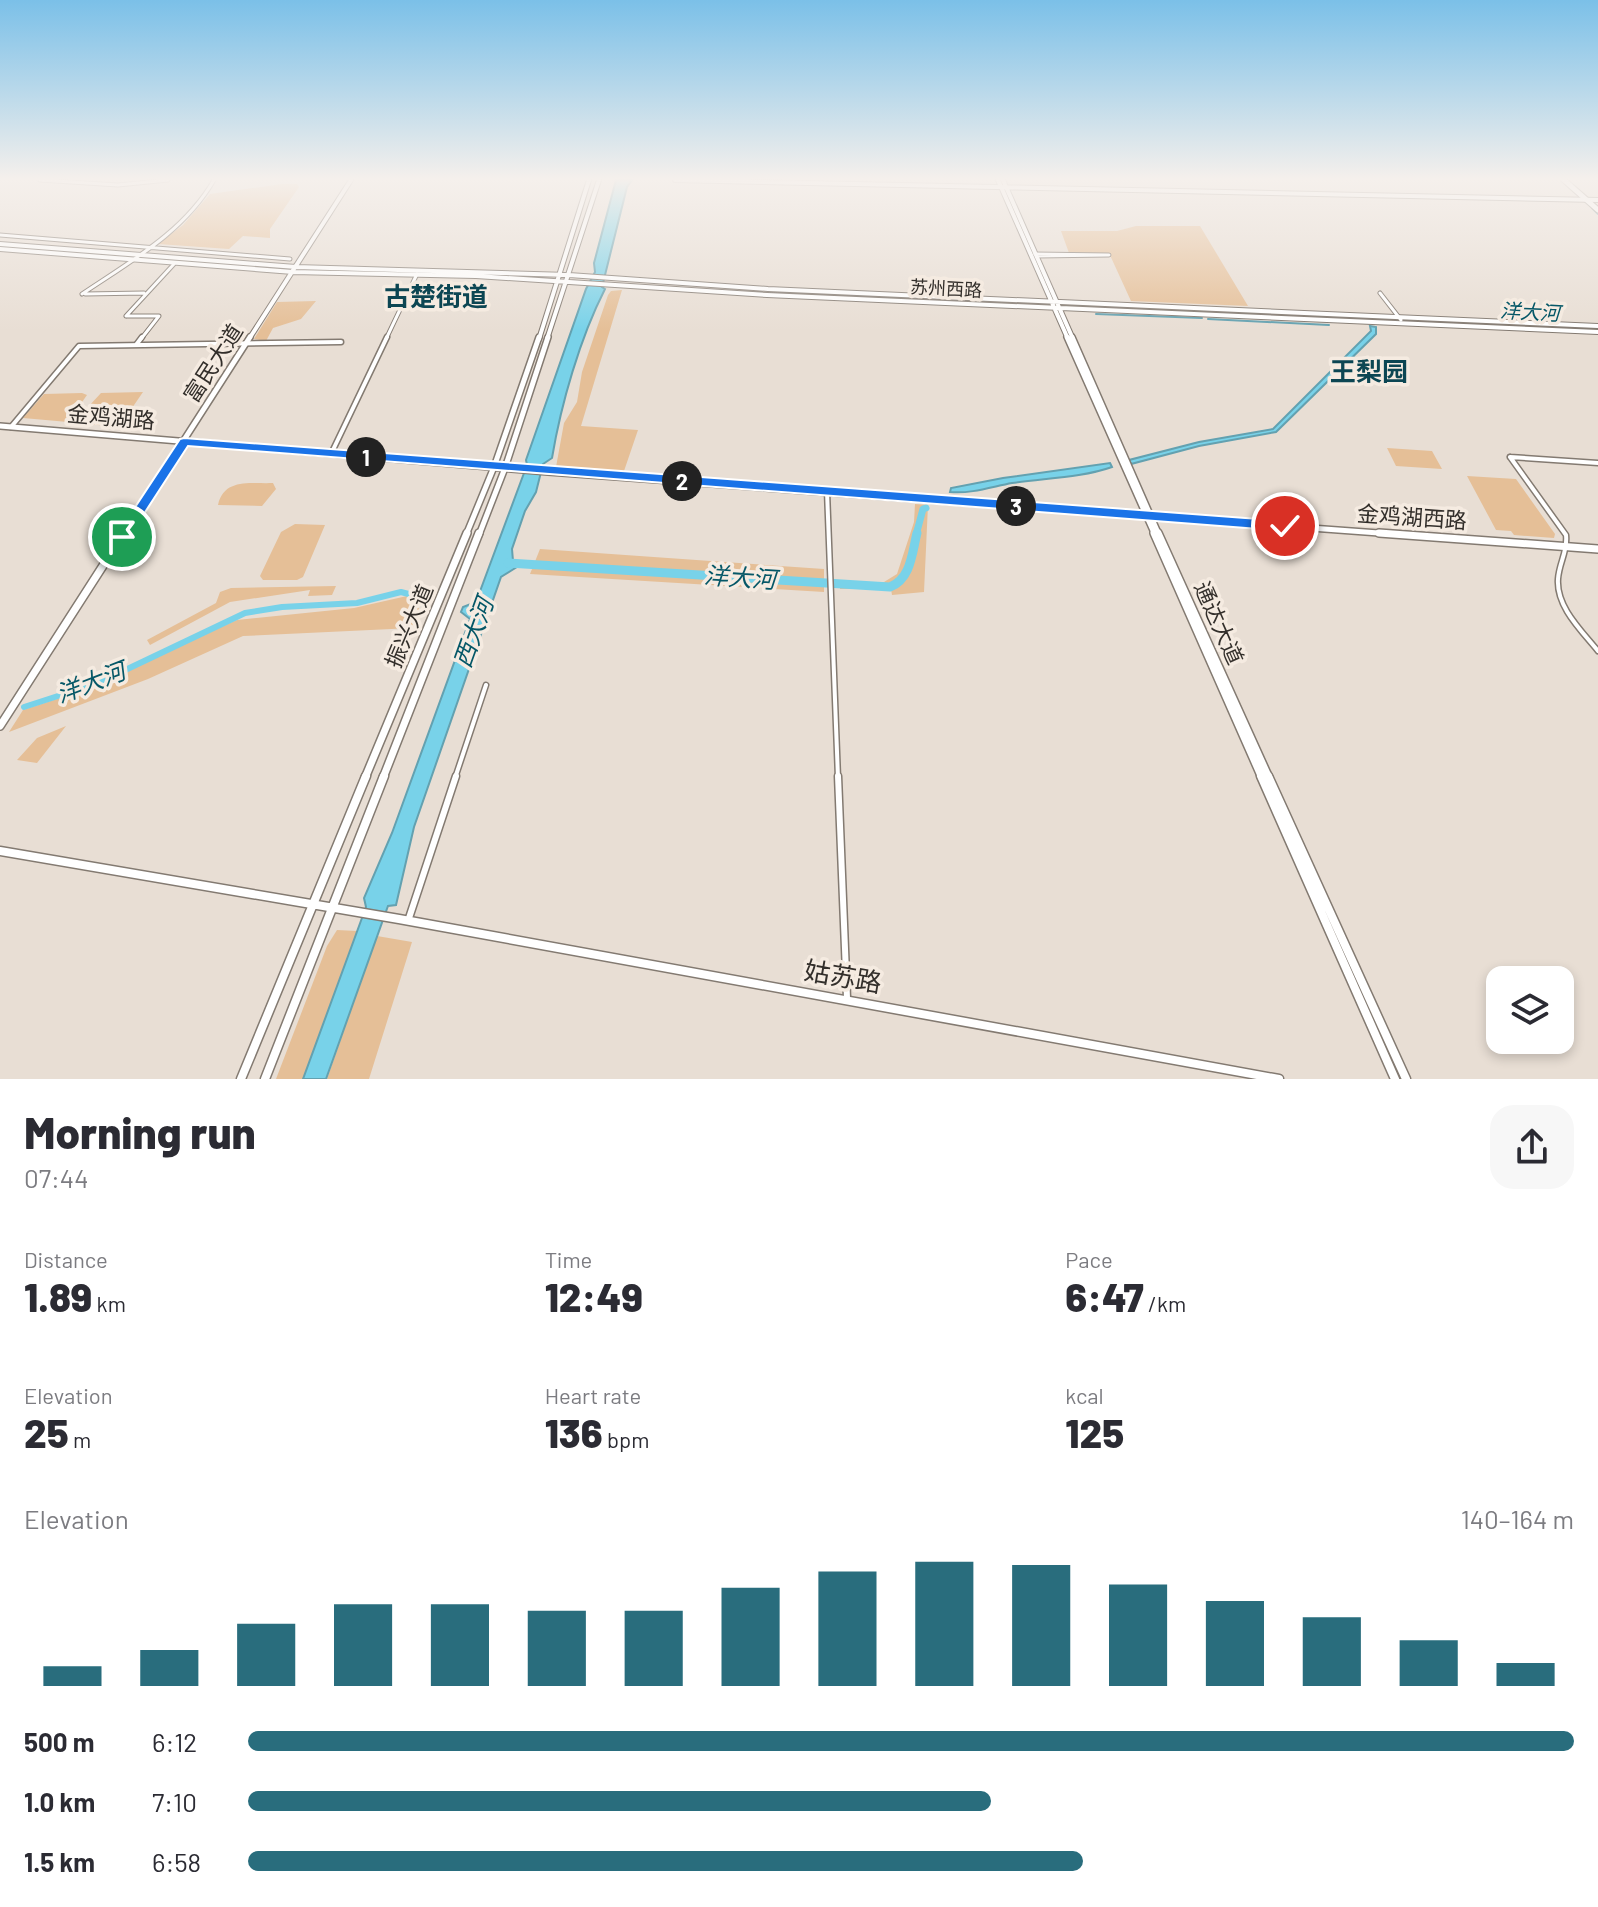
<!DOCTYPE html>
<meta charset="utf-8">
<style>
body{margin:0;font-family:Barlow,"Noto Sans SC",sans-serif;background:#f7f7f7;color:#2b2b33;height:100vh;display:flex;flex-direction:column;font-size:30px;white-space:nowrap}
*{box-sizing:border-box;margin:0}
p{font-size:26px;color:#7c7c81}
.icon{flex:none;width:44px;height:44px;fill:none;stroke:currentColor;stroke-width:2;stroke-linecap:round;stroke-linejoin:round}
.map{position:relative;height:1079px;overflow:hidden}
.sheet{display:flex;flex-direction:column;background:#fff;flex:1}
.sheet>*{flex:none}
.controls{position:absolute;left:1486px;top:966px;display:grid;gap:16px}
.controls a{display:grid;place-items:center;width:88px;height:88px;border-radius:16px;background:#fff;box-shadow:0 4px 12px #0003;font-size:40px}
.pin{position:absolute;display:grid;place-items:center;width:68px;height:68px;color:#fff;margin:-34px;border:4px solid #fff;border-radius:50%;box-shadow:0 2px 8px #0007}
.km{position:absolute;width:40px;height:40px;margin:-20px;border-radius:50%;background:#222;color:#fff;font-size:22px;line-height:40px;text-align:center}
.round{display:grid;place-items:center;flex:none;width:84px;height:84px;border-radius:24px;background:#f7f7f7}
.head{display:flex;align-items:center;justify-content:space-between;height:136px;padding:0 24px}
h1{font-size:44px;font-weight:800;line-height:60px}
.figures{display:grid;grid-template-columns:repeat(3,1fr);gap:12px;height:136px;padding:8px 24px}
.figures div{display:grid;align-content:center}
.figures b{font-size:40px;font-weight:800}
.figures small{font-size:22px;font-weight:400}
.figures p{font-size:22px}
.chart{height:224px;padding:16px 24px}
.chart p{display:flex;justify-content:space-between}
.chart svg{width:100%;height:144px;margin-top:8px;stroke:#296d7d;stroke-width:6}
ul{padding:0 24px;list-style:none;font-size:26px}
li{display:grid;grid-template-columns:128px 96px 1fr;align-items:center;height:60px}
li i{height:20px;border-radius:10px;background:#296d7d}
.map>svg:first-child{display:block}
.green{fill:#e5bf97}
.water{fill:#78d2e9;stroke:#63a1b0;stroke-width:2}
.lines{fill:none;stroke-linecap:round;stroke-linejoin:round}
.stream{stroke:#63a1b0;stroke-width:2}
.canal{stroke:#78d2e9;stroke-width:6}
.river-far1{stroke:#78d2e9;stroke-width:7}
.river{stroke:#78d2e9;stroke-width:9}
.street-far2-casing{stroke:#837a71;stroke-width:5}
.street-far1-casing{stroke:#837a71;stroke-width:7}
.street-casing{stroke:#837a71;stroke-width:9}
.secondary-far3-casing{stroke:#837a71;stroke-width:6}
.secondary-far2-casing{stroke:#837a71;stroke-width:8}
.secondary-far1-casing{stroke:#837a71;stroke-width:10}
.secondary-casing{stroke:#837a71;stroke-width:11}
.primary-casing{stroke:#837a71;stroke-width:7}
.street-far2{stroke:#fff;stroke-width:3}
.street-far1{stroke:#fff;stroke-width:4}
.street{stroke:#fff;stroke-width:6}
.secondary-far3{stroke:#fff;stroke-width:4}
.secondary-far2{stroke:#fff;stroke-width:5}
.secondary-far1{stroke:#fff;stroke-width:7}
.secondary{stroke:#fff;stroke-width:8}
.primary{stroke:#fff;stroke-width:5}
.route{fill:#1a73e8;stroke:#fff;stroke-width:2}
.labels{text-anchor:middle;stroke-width:7;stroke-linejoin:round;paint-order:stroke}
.far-street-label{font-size:18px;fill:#332f2b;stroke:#f5ebe1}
.far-water-label{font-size:20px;font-style:italic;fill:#055767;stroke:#f5ebe1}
.street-label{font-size:22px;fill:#332f2b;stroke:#f5ebe1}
.water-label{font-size:24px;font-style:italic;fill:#055767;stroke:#f5ebe1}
.far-district-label{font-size:26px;font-weight:bold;fill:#0c4653;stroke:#f5ebe1}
.quarter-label{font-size:26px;font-weight:bold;fill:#0c4653;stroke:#f5ebe1}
.near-street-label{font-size:26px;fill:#332f2b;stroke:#f5ebe1}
</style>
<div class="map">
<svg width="1598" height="1079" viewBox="0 0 1598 1079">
<rect width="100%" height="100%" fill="#e8ded4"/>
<!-- green -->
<path class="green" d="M282,184h15l2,3 -29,42v9l-27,-2 -14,13 -71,-5 25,-19 27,-31z
M1136,226h64l48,80 -117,-5 -22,-48h-40l-8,-22h56z
M622,290l-41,136 57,4 -14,41 -68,-4 8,-44 13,-21 5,-30 26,-77 3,-4z
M316,301l-15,18 -28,9 -7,13 -12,-2 23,-37z
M143,392l-24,35 -31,-3 -12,-4 25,-27z
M82,393l5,2 -19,27 -45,-4 21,-24z
M1387,448l45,3 10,18 -46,-3z
M1467,476l49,3 39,55 -1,4 -40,-3 -3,-4 -15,-1z
M273,483l3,6 -14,17 -44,-1c6,-27 32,-21 55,-22z
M915,504l13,1 -4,87 -32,3 -1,-6h-51v-7h44l13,-8 17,-52z
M295,524l30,1 -22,52 -6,3h-34l-3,-4 21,-44z
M540,549l284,20v23l-294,-18z
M336,586l-4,9 -24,1 2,-6 -80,12 -80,43 -3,-5 69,-37 4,-11 11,-4z
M407,596l5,2 9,14 -8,16 -170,8 -95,43 -139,53 14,-22 86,-28 57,-31 71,-31 117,-12z
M66,726l-29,37 -20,-3 20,-22z
M337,930l20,1 -54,148h-27l51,-133z
M377,936l35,6 -43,137h-42z"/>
<!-- water -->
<path class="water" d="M616,180h16l-5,7 -25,100 3,2c-25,49 -44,115 -53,169l-9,6 -7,28 -11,19 -13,38 1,12 5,1 -1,5 -16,10 -87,250 -18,78 -8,1 -62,173h-23l63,-172 -2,-9 28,-65 78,-214 -9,-7 2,-5 13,-5 51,-137 -1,-5 60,-171 9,-17 -1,-9z
M1370,326l6,1v7l-100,98 -77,14 -68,18 -2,-4 70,-18 74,-13 98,-98z
M1110,463l2,4c-31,11 -68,11 -100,16 -21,4 -41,11 -62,9l1,-4 52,-10z"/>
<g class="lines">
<!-- stream -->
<path class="stream" d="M1592,208l6,6
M1096,314l106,4
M1208,319l121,6"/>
<!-- canal -->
<path class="canal" d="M24,707l74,-24 147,-70 37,-6 75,-4 44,-11 15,4 11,12"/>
<!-- river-far1 -->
<path class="river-far1" d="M916,535l7,-26 3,-1"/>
<!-- river -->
<path class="river" d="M508,563l382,24c21,-8 22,-34 27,-54"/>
<defs>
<path id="street-far2" d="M40,180l78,5 50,-5
M0,235l290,24
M1035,254l74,1 -72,1
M1380,293l21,27
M82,294c49,-33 102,-62 132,-114
M85,294l59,-1
M126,316l48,-52
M126,316h33l-18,23
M386,339l31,-65"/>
<path id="street-far1" d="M136,345l6,-8
M11,427l68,-81 262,-4
M331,454l56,-117
M1510,457l56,78c2,16 -7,28 -8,44 -2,28 24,52 40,72
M1510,457l88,6
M827,491l11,287
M455,778l31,-93"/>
<path id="street" d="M838,776l9,222
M409,918l47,-142"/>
<path id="secondary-far3" d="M675,180l923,20
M998,180l70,159
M1003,180l70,159
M0,244l296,23 273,8 199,14 830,37
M0,249l293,23 183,4 291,19 831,37
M249,339l102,-159
M539,339l50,-159
M547,339l52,-159"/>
<path id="secondary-far2" d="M1067,337l88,198
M1072,337l87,198
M0,426l548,46 858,63
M123,535l127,-198
M466,535l28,-68 45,-130
M479,535l26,-67 43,-131"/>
<path id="secondary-far1" d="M1154,533l108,245
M1158,533l111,245
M1379,533l219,16
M0,726l124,-193
M365,778l102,-245
M383,778l96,-245"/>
<path id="secondary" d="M1261,776l134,303
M1268,776l138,303
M0,851l399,68 880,160
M241,1079l125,-303
M265,1079l119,-303"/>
<path id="primary" d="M1564,180l34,30"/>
</defs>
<!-- street-far2 casing -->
<use href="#street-far2" class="street-far2-casing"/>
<!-- street-far1 casing -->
<use href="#street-far1" class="street-far1-casing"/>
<!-- street casing -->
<use href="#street" class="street-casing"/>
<!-- secondary-far3 casing -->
<use href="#secondary-far3" class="secondary-far3-casing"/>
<!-- secondary-far2 casing -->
<use href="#secondary-far2" class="secondary-far2-casing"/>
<!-- secondary-far1 casing -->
<use href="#secondary-far1" class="secondary-far1-casing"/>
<!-- secondary casing -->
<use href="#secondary" class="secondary-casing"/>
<!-- primary casing -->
<use href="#primary" class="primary-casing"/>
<!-- street-far2 -->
<use href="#street-far2" class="street-far2"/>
<!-- street-far1 -->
<use href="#street-far1" class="street-far1"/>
<!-- street -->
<use href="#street" class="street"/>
<!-- secondary-far3 -->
<use href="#secondary-far3" class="secondary-far3"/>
<!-- secondary-far2 -->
<use href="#secondary-far2" class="secondary-far2"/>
<!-- secondary-far1 -->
<use href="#secondary-far1" class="secondary-far1"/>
<!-- secondary -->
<use href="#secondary" class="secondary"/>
<!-- primary -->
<use href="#primary" class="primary"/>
</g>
<!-- sky -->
<linearGradient id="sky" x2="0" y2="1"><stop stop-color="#7bc0e8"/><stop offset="0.54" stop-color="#f5f0ec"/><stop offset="1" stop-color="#f5f0ec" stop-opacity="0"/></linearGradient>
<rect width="1598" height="331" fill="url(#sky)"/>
<!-- route -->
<path class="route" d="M184,438l1101,83 6,5 -6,5 -1097,-85 -61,94h-9v-7l62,-94z"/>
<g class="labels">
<!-- far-street labels -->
<g class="far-street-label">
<text transform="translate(946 289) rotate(3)" y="6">苏州西路</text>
</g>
<!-- far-water labels -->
<g class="far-water-label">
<text transform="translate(1530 312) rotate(3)" y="7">洋大河</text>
</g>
<!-- street labels -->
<g class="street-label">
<text transform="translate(213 363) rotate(-57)" y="8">富民大道</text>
<text transform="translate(111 417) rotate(5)" y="8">金鸡湖路</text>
<text transform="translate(1412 517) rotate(4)" y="8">金鸡湖西路</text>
<text transform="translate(1219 623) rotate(66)" y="8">通达大道</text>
<text transform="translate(409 626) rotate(-67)" y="8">振兴大道</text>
</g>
<!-- water labels -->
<g class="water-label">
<text transform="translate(740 578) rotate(4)" y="8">洋大河</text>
<text transform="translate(474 633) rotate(-70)" y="8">西大河</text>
<text transform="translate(91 683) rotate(-21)" y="8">洋大河</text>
</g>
<!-- far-district labels -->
<g class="far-district-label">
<text x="436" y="306">古楚街道</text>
</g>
<!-- quarter labels -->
<g class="quarter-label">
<text x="1369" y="381">王梨园</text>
</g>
<!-- near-street labels -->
<g class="near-street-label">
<text transform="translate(843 977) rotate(10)" y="9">姑苏路</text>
</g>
</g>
</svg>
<div class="controls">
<a><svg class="icon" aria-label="layers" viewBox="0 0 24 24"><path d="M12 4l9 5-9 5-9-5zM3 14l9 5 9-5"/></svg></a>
</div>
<div class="pin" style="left:122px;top:537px;background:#1e9e55"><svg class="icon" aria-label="arrive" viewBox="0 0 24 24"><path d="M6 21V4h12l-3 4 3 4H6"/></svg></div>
<div class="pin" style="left:1285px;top:526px;background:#d93025"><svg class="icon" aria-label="check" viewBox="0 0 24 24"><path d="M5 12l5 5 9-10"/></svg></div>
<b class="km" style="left:366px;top:457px">1</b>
<b class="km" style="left:682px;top:481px">2</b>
<b class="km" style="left:1016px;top:506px">3</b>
</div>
<section class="sheet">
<div class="head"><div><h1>Morning run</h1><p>07:44</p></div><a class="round"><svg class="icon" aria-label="share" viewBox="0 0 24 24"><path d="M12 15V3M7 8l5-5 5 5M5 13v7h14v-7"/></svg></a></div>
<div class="figures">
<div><p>Distance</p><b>1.89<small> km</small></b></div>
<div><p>Time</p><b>12:49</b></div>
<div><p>Pace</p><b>6:47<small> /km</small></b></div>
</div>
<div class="figures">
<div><p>Elevation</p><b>25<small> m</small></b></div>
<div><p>Heart rate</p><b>136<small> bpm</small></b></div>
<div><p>kcal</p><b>125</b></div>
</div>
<div class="chart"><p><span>Elevation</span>140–164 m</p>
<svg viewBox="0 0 160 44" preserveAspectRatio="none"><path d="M5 44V38M15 44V33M25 44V25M35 44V19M45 44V19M55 44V21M65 44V21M75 44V14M85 44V9M95 44V6M105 44V7M115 44V13M125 44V18M135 44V23M145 44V30M155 44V37"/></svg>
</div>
<ul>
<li><b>500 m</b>6:12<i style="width:100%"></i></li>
<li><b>1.0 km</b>7:10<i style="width:56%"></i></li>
<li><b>1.5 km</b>6:58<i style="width:63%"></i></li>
</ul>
</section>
